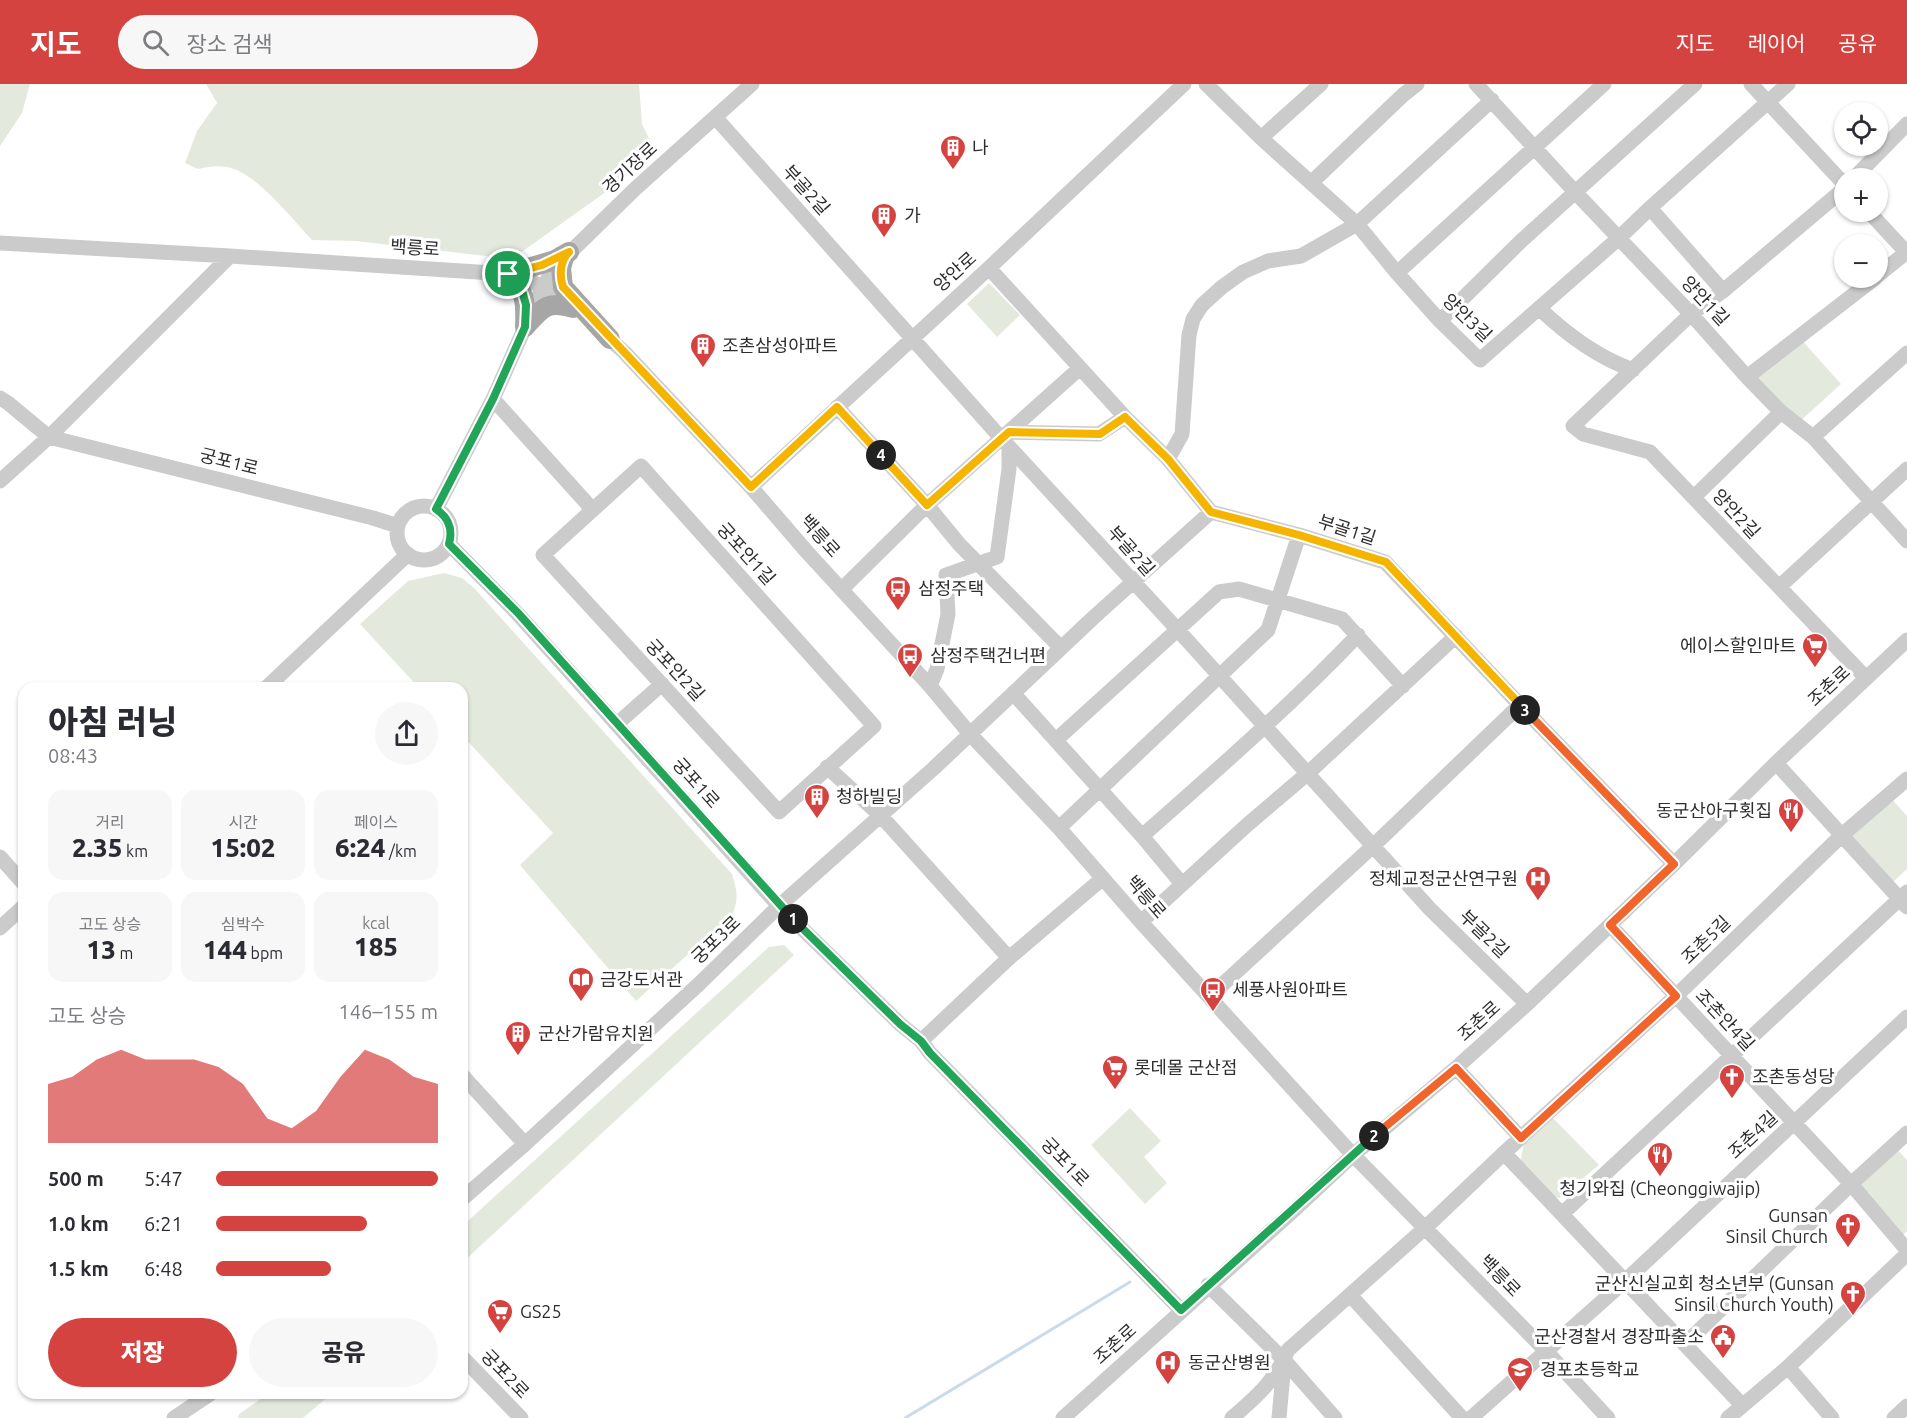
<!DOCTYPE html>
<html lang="ko">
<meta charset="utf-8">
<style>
body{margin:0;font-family:Ubuntu,"Noto Sans KR",sans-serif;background:#f7f7f7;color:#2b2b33;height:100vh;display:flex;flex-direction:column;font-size:22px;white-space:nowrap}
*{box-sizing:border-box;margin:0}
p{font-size:20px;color:#7c7c81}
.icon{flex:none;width:33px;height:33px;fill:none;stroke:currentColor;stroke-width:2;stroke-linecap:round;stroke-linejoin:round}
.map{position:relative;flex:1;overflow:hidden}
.sheet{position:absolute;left:18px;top:598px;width:450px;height:717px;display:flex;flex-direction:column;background:#fff;border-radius:18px;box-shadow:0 2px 4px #0004}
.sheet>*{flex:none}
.tools{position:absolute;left:1834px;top:18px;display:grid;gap:12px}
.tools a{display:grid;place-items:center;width:54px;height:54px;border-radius:50%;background:#fff;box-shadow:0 2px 4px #0004;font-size:30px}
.pin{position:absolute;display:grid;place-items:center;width:51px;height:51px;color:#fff;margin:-26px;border:3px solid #fff;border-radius:50%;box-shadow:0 2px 6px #0007}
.km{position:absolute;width:30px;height:30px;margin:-15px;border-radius:50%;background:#222;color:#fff;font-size:16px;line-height:30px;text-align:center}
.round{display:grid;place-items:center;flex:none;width:63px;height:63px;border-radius:32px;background:#f7f7f7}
.headline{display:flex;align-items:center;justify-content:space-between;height:102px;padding:0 30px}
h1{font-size:33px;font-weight:800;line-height:45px}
.figures{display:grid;grid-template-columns:repeat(3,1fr);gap:9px;height:102px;padding:6px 30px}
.figures div{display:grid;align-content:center;border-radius:15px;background:#f7f7f7;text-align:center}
.figures b{font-size:26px;font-weight:800}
.figures small{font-size:16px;font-weight:400}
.figures p{font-size:16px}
.chart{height:168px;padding:12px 30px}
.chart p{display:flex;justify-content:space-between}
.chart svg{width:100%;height:108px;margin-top:6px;fill:#d54340;opacity:.7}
.action{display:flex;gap:12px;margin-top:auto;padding:12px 30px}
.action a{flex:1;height:69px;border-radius:36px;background:#d54340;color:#fff;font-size:24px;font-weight:800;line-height:69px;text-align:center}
.action a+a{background:#f7f7f7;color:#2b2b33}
ul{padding:0 30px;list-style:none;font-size:20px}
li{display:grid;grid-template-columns:96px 72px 1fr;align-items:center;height:45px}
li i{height:15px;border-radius:8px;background:#d54340}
header{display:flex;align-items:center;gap:36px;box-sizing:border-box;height:84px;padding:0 30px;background:#d54340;color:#fff}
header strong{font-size:28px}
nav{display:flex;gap:33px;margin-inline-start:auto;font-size:21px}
.search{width:420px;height:54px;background:#f7f7f7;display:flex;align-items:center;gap:15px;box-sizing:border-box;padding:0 21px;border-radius:33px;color:#7c7c81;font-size:22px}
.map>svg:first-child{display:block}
.green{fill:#e3eadd}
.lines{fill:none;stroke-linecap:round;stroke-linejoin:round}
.stream{stroke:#cbdae8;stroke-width:3}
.minor{stroke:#cbcbcb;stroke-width:15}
.major{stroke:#a6a6a6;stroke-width:20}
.split-1-casing{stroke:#fff;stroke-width:12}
.split-2-casing{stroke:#fff;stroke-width:12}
.split-3-casing{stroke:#fff;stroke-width:12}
.split-4-casing{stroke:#fff;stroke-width:12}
.split-5-casing{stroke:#fff;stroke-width:12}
.split-1{stroke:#22a559;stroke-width:8}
.split-2{stroke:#22a559;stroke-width:8}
.split-3{stroke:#f0652b;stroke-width:8}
.split-4{stroke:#f5b400;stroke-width:8}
.split-5{stroke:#f5b400;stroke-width:8}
.labels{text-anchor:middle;stroke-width:6;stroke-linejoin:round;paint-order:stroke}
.poi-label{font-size:18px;fill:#2e2e2e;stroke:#fff;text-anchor:start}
.street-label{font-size:18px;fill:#2e2e2e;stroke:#fff}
</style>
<header>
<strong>지도</strong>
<div class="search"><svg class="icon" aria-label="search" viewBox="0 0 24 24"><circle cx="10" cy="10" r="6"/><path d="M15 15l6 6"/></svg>장소 검색</div>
<nav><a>지도</a><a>레이어</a><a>공유</a></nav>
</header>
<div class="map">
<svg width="1907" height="1334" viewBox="0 0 1907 1334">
<rect width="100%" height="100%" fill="#fff"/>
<!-- green -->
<path class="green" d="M0,0h30l-8,29 -22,33z
M206,0h433l3,40 11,23 -39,39 -102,73 -156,-18 -44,-1c-20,-21 -58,-70 -86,-73 -9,-2 -19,0 -28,2l-13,-6 12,-32 20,-28z
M989,199l31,32 -23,22 -30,-33z
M1799,253l42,47 -44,40 -42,-46z
M444,489l18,5 12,10 258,286c5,15 7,26 0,41l-96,86 -116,-136 33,-32 -91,-98v-47h-43l-59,-64 48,-43z
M1889,712l18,20v53l-14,13 -44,-50z
M784,861l10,10 -332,308v-35l8,-9 299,-272z
M1130,1024l31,33 -17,16 23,26 -22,21 -54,-59z
M1552,1033l47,48 -40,33 -9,-2 -30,-33 4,-20z
M1890,1058l17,18v71l-3,3 -8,-2 -42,-45z
M268,1310h63l-28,24h-65l1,-4z"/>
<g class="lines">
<!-- stream -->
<path class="stream" d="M905,1334l225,-136"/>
<!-- minor -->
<path class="minor" d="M1206,0l55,54 96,86 40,49 43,48 40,39 139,-122 31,-30 138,-124
M1476,0l100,109 115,121 56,63 34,35 32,25 94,104
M1751,0l94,101
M715,33l286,321 176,191 196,217 57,63 97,95
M1261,54l60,-54
M1854,94l53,-54
M1311,99l92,-88 14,-11
M1845,104l-122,103 -32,23 -118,112 10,8 67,18 216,226
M1650,124l73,83
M1869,128l38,41
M0,159l230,13 278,18c25,7 43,15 63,32
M989,184l136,149 43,42 43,53 88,23 86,27 135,143 154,159
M1397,189l207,-189
M1878,191l29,-23
M1539,224c27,26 58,49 94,62
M1440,237l80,-79 175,-158
M603,249l21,19 127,135 56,65 123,134 40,48 89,94 82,94 212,233 194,197 61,66
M1747,293l128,-99
M0,314l8,5 41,34 324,81 25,8
M493,315l99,110
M837,323l90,98 32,39 102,104
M1009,348l90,2 26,-17
M1813,353l94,-84
M1168,375l14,-25 7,-99 4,-16 9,-14 20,-18 21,-15 25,-11 33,-5 56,-32 135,-124
M641,382l233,260 -95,86 -236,-257z
M0,397l49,-44 181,-181
M751,403l238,-219 195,-184
M1694,413l87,-85
M397 449a27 27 0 1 1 54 0a27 27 0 1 1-54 0Z
M436,425l57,-110 50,-112 12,-20 81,-79 116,-104
M449,460l68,69 262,293 121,118 21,17 9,12 251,257
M1779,503l128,-118
M842,505l85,-84 153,-137
M930,602l7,-17 11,-55 -2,-39 51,-18 12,-88v-22
M266,604l142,-134
M1013,609l129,143 40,48
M618,639l44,-39
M1056,656l163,-148 20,-3 103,30 61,67
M1776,679l131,144
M827,683l54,49 128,142
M1059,744l209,-198 31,-95
M1142,752c74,-65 148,-130 216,-201
M0,773l24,27
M1141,838l106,-97 60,-51 149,-138
M1610,841l241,259 56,66
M0,844l24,-22
M1210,912l163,-150 147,-141
M921,957l88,-83 94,-80
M1456,984l65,70
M462,991l63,69
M1504,1069l238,252
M462,1115l63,-55 174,-160 80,-78 155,-138 160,-151 117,-105
M1562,1130l345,-322
M1208,1201l76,75 51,58
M1351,1212l111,122
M1685,1260l166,-160 56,-51
M462,1273l59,61
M1788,1283l44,51
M174,1334l36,-24
M1063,1334l230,-207 60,-56 103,-87 71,-64 147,-140 102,-101 131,-123
M1232,1334c24,-21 44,-38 56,-68l137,-122 79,-75 172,-157 166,-161 65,-56
M1279,1334l5,-55
M1471,1334l154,-137 282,-264
M1728,1334l60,-51 119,-113
M1894,1334l13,-12"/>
<!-- major -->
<path class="major" d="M564,173l-3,11 2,19 47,52
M508,190l47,-14 14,-8
M508,190c18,17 18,29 17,53
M525,243c17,-19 22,-27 48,-19"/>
</g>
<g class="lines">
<defs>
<path id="split-1" d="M508,190l10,10 5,10 3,11 -1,22 -32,72 -57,110c13,9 17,20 13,35l69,69 275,306"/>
<path id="split-2" d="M793,835l107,105 21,17 9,12 251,257 193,-174"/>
<path id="split-3" d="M1374,1052l82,-68 65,70 155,-142 -66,-71 64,-61 -149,-154"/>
<path id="split-4" d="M881,371l46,50 82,-73 91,2 25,-17 43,42 43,53 88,23 87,27 139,148"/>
<path id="split-5" d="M508,190l34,-9 27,-13c-9,9 -10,23 -6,35l188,200 86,-80 44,48"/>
</defs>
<!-- split-1 casing -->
<use href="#split-1" class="split-1-casing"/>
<!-- split-2 casing -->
<use href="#split-2" class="split-2-casing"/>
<!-- split-3 casing -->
<use href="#split-3" class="split-3-casing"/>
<!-- split-4 casing -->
<use href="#split-4" class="split-4-casing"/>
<!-- split-5 casing -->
<use href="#split-5" class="split-5-casing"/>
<!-- split-1 -->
<use href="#split-1" class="split-1"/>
<!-- split-2 -->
<use href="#split-2" class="split-2"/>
<!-- split-3 -->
<use href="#split-3" class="split-3"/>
<!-- split-4 -->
<use href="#split-4" class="split-4"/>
<!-- split-5 -->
<use href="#split-5" class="split-5"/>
</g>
<!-- icons -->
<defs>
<symbol id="building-pin" viewBox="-11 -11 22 30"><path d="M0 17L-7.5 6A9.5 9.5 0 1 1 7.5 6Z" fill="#d54340" stroke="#fff"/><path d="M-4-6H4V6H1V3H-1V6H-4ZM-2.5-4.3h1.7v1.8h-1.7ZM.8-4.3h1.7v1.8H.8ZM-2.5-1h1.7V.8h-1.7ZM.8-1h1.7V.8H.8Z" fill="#fff"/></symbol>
<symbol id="bus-pin" viewBox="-11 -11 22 30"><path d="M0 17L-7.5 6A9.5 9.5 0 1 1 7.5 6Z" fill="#d54340" stroke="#fff"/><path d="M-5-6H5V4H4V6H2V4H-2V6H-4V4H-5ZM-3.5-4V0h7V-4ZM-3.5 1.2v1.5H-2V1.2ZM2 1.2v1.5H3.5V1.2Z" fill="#fff"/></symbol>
<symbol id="supermarket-pin" viewBox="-11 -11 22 30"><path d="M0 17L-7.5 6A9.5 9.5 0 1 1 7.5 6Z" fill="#d54340" stroke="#fff"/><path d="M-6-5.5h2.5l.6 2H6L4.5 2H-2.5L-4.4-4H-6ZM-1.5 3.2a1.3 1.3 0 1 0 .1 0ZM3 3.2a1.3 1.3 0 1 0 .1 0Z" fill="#fff"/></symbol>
<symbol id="restaurant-pin" viewBox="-11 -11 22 30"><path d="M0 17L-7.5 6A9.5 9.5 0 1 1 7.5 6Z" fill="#d54340" stroke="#fff"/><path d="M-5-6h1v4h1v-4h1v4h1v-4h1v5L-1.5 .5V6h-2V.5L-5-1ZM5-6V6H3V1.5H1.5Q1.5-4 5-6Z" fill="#fff"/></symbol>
<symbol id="hospital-pin" viewBox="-11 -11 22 30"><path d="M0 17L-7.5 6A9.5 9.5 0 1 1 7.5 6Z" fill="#d54340" stroke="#fff"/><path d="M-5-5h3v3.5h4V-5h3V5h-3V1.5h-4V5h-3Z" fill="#fff"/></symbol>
<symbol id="library-pin" viewBox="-11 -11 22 30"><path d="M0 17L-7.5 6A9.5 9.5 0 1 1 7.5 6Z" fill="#d54340" stroke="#fff"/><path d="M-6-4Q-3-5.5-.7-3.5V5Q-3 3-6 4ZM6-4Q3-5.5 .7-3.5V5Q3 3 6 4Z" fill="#fff"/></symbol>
<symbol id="church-pin" viewBox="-11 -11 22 30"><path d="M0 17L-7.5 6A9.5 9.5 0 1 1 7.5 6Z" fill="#d54340" stroke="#fff"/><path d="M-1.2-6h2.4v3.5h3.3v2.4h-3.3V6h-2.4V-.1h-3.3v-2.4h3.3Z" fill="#fff"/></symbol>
<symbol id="civic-pin" viewBox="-11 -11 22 30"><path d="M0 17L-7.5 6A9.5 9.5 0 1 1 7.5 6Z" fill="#d54340" stroke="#fff"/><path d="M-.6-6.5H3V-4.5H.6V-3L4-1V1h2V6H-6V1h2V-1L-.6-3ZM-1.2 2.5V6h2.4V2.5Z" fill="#fff"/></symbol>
<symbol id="school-pin" viewBox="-11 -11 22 30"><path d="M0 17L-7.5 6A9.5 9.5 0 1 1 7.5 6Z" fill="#d54340" stroke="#fff"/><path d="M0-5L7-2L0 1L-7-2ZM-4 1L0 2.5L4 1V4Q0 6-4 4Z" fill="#fff"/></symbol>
</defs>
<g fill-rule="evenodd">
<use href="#building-pin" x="938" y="49" width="30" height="40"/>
<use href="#building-pin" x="869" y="117" width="30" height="40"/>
<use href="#building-pin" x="688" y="247" width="30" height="40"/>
<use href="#bus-pin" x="883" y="490" width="30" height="40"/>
<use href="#supermarket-pin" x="1800" y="547" width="30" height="40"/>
<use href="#bus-pin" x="895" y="557" width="30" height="40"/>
<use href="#building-pin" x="802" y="698" width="30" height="40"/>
<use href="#restaurant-pin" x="1776" y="712" width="30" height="40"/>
<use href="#hospital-pin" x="1523" y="780" width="30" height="40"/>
<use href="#library-pin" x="566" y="881" width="30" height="40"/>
<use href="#bus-pin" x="1198" y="891" width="30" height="40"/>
<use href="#building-pin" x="503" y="935" width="30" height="40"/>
<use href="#supermarket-pin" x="1100" y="969" width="30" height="40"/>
<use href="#church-pin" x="1717" y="978" width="30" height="40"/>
<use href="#restaurant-pin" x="1645" y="1056" width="30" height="40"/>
<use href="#church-pin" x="1833" y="1127" width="30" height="40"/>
<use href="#church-pin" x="1838" y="1195" width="30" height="40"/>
<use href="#supermarket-pin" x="485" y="1213" width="30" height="40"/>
<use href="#civic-pin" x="1708" y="1238" width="30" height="40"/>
<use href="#hospital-pin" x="1153" y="1264" width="30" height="40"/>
<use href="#school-pin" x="1505" y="1271" width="30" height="40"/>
</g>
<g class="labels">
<!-- poi labels -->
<g class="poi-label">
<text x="972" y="70">나</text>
<text x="904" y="138">가</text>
<text x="722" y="268">조촌삼성아파트</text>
<text x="918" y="511">삼정주택</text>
<text x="1796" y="568" text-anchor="end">에이스할인마트</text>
<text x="930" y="578">삼정주택건너편</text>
<text x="836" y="719">청하빌딩</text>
<text x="1772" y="733" text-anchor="end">동군산아구횟집</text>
<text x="1518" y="801" text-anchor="end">정체교정군산연구원</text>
<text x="600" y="902">금강도서관</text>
<text x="1232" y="912">세풍사원아파트</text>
<text x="538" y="956">군산가람유치원</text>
<text x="1134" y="990">롯데몰 군산점</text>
<text x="1752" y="999">조촌동성당</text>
<text x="1660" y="1111" text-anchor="middle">청기와집 (Cheonggiwajip)</text>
<text x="1828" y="1138" text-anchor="end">Gunsan<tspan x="1828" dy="21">Sinsil Church</tspan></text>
<text x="1834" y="1206" text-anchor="end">군산신실교회 청소년부 (Gunsan<tspan x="1834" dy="21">Sinsil Church Youth)</tspan></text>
<text x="520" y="1234">GS25</text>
<text x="1704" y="1259" text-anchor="end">군산경찰서 경장파출소</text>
<text x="1188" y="1285">동군산병원</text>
<text x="1540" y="1292">경포초등학교</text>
</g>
<!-- street labels -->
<g class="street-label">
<text transform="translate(630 84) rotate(-43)" y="6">경기장로</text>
<text transform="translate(806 106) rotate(48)" y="6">부골2길</text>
<text transform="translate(415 164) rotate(4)" y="6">백릉로</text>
<text transform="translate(955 188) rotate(-42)" y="6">양안로</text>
<text transform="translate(1705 217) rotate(47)" y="6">양안1길</text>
<text transform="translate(1467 234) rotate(44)" y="6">양안3길</text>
<text transform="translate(229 378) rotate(14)" y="6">궁포1로</text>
<text transform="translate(1736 430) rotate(47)" y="6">양안2길</text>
<text transform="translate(1347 446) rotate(18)" y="6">부골1길</text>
<text transform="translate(820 452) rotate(48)" y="6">백릉로</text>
<text transform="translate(1131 467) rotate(48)" y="6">부골2길</text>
<text transform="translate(746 470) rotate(48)" y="6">궁포안1길</text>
<text transform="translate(675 586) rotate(47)" y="6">궁포안2길</text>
<text transform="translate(1829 602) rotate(-43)" y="6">조촌로</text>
<text transform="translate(696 699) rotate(48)" y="6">궁포1로</text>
<text transform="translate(1146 813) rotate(49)" y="6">백릉로</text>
<text transform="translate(1484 850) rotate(44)" y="6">부골2길</text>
<text transform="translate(716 856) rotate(-44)" y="6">궁포3로</text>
<text transform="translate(1706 856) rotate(-44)" y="6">조촌5길</text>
<text transform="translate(1725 936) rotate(47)" y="6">조촌안4길</text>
<text transform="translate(1479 937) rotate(-42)" y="6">조촌로</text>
<text transform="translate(1753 1051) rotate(-43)" y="6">조촌4길</text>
<text transform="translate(1065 1078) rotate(46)" y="6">궁포1로</text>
<text transform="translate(1500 1192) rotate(46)" y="6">백릉로</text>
<text transform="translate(1115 1260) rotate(-42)" y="6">조촌로</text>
<text transform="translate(505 1290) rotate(46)" y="6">궁포2로</text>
</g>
</g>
</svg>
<div class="tools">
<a><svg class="icon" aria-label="locate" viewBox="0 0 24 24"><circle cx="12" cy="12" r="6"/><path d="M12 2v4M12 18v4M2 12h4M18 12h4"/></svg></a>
<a>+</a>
<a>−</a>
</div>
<div class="pin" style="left:508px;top:190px;background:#1e9e55"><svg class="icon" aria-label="arrive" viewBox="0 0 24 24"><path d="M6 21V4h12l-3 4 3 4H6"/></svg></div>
<b class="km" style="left:793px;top:835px">1</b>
<b class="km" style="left:1374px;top:1052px">2</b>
<b class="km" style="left:1525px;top:626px">3</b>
<b class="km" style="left:881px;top:371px">4</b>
<section class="sheet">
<div class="headline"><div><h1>아침 러닝</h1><p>08:43</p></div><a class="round"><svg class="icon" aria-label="share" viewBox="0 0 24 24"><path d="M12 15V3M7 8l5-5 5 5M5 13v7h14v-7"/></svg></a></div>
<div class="figures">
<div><p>거리</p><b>2.35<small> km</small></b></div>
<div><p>시간</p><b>15:02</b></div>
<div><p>페이스</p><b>6:24<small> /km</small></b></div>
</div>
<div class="figures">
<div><p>고도 상승</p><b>13<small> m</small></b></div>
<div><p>심박수</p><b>144<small> bpm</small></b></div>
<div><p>kcal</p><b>185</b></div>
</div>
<div class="chart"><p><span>고도 상승</span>146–155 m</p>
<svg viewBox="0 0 160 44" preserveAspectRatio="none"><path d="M0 44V20L10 17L20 10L30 6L40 10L50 10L60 10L70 13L80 20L90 34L100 38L110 31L120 17L130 6L140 10L150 17L160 20V44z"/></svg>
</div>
<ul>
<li><b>500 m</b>5:47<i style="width:100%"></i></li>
<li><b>1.0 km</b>6:21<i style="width:68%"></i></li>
<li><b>1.5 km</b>6:48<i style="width:52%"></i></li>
</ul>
<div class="action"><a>저장</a><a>공유</a></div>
</section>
</div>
